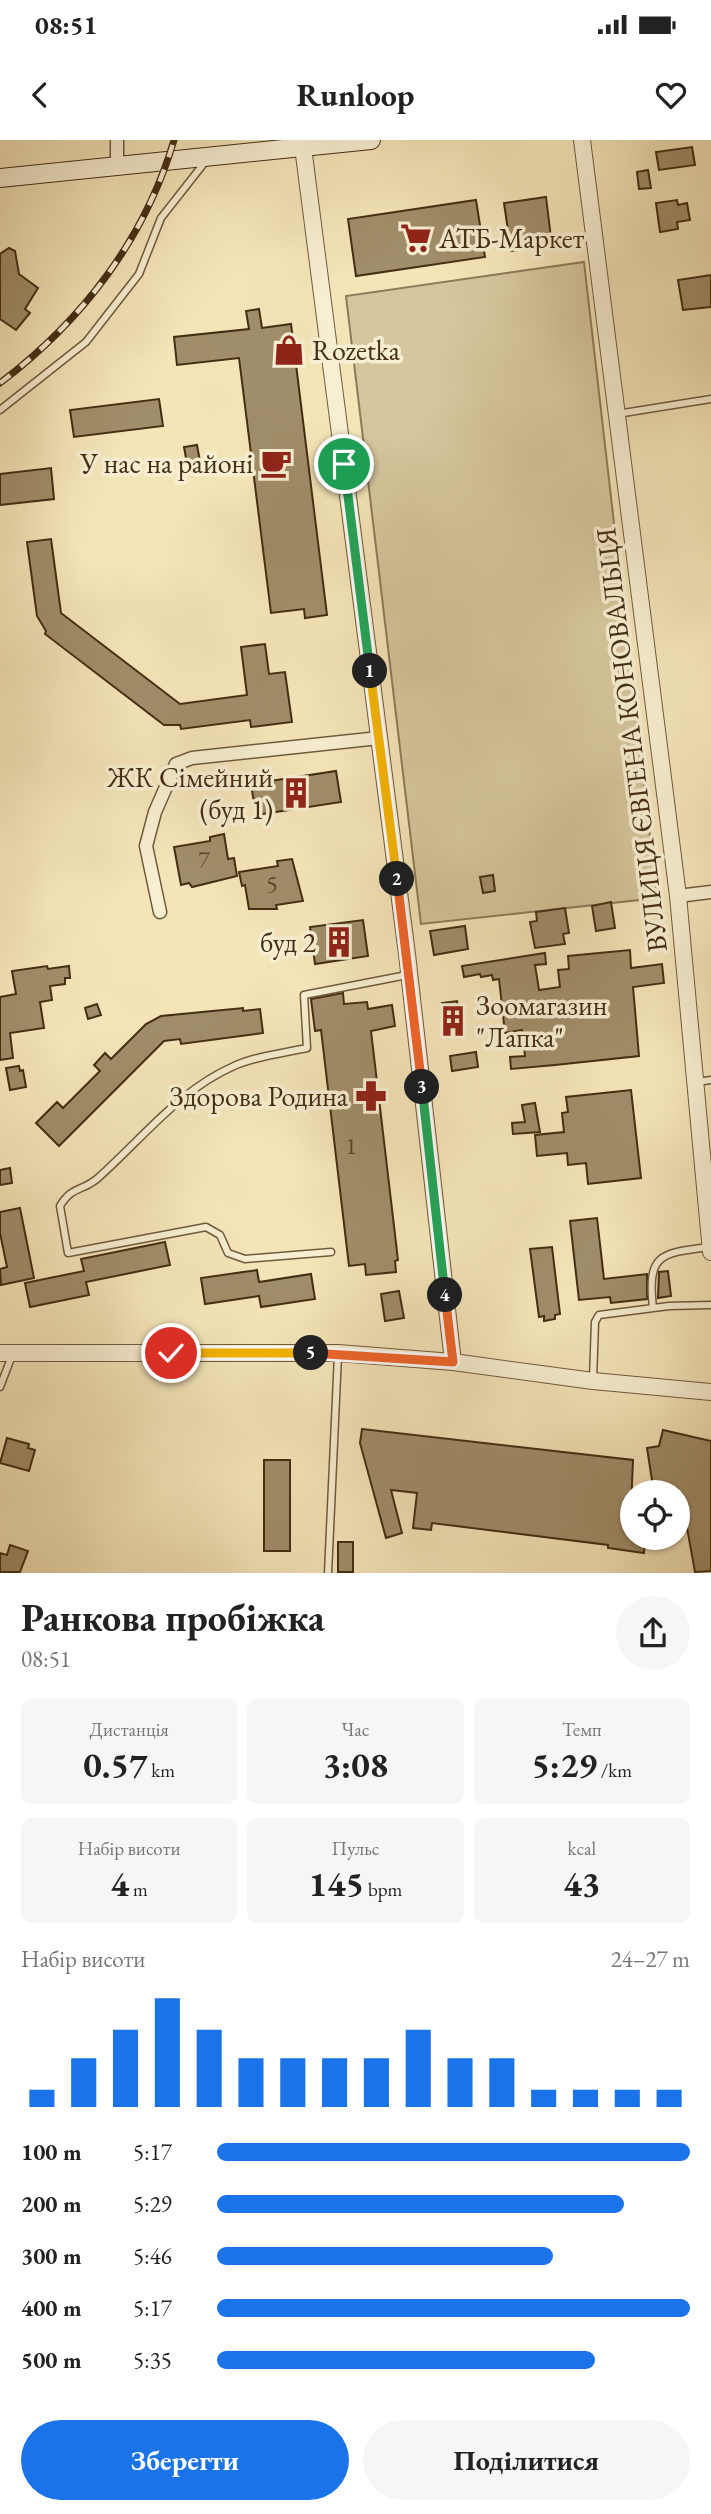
<!DOCTYPE html>
<html lang="uk">
<meta charset="utf-8">
<style>
body{margin:0;font-family:"EB Garamond",serif;background:#f6f6f6;color:#222;height:100vh;display:flex;flex-direction:column;font-size:26px;white-space:nowrap}
*{box-sizing:border-box;margin:0}
p{font-size:23px;color:#767676}
.icon{flex:none;width:38px;height:38px;fill:none;stroke:currentColor;stroke-width:2;stroke-linecap:round;stroke-linejoin:round}
.map{position:relative;height:1433px;overflow:hidden}
.panel{display:flex;flex-direction:column;background:#fff;flex:1}
.panel>*{flex:none}
.buttons{position:absolute;left:620px;top:1340px;display:grid;gap:14px}
.buttons a{display:grid;place-items:center;width:70px;height:70px;border-radius:50%;background:#fff;box-shadow:0 2px 5px #0004;font-size:35px}
.pin{position:absolute;display:grid;place-items:center;width:60px;height:60px;color:#fff;margin:-30px;border:4px solid #fff;border-radius:50%;box-shadow:0 2px 7px #0007}
.km{position:absolute;width:35px;height:35px;margin:-18px;border-radius:50%;background:#222;color:#fff;font-size:19px;line-height:35px;text-align:center}
.round{display:grid;place-items:center;flex:none;width:74px;height:74px;border-radius:37px;background:#f6f6f6}
.overview{display:flex;align-items:center;justify-content:space-between;height:119px;padding:0 21px}
h1{font-size:38px;font-weight:700;line-height:52px}
.metrics{display:grid;grid-template-columns:repeat(3,1fr);gap:10px;height:119px;padding:7px 21px}
.metrics div{display:grid;align-content:center;border-radius:10px;background:#f6f6f6;text-align:center}
.metrics b{font-size:35px;font-weight:700}
.metrics small{font-size:19px;font-weight:400}
.metrics p{font-size:19px}
.chart{height:196px;padding:14px 21px}
.chart p{display:flex;justify-content:space-between}
.chart svg{width:100%;height:126px;margin-top:7px;stroke:#1a73e8;stroke-width:6}
.action{display:flex;gap:14px;margin-top:auto;padding:14px 21px}
.action a{flex:1;height:80px;border-radius:42px;background:#1a73e8;color:#fff;font-size:28px;font-weight:700;line-height:80px;text-align:center}
.action a+a{background:#f6f6f6;color:#222}
ul{padding:0 21px;list-style:none;font-size:23px}
li{display:grid;grid-template-columns:112px 84px 1fr;align-items:center;height:52px}
li i{height:18px;border-radius:9px;background:#1a73e8}
.status{display:flex;justify-content:space-between;align-items:center;height:49px;padding:0 35px;background:#fff;direction:ltr}
.status svg{height:19px;fill:currentColor}
header{display:flex;justify-content:space-between;align-items:center;height:91px;padding:0 21px;background:#fff;font-size:32px;font-weight:700}
.map>svg:first-child{display:block}
.green{fill:#d6c69d;stroke:#8d7a58;stroke-width:2}
.building{fill:#a08d69;stroke:#442d12;stroke-width:2}
.lines{fill:none;stroke-linecap:round;stroke-linejoin:round}
.service-casing{stroke:#705b3c;stroke-width:9}
.minor-casing{stroke:#705b3c;stroke-width:15}
.tertiary-casing{stroke:#705b3c;stroke-width:18}
.secondary-casing{stroke:#442d12;stroke-width:20}
.service{stroke:#f8eed2;stroke-width:6}
.minor{stroke:#f8eed2;stroke-width:12}
.tertiary{stroke:#f8eed2;stroke-width:16}
.secondary{stroke:#f8eed2;stroke-width:18}
.rail-casing{stroke:#442d12;stroke-width:7}
.rail{stroke:#f8eed2;stroke-width:4.5;stroke-dasharray:13;stroke-linecap:butt}
.split-1-casing{stroke:#fff;stroke-width:14}
.split-2-casing{stroke:#fff;stroke-width:14}
.split-3-casing{stroke:#fff;stroke-width:14}
.split-4-casing{stroke:#fff;stroke-width:14}
.split-5-casing{stroke:#fff;stroke-width:14}
.split-6-casing{stroke:#fff;stroke-width:14}
.split-1{stroke:#22a559;stroke-width:9}
.split-2{stroke:#f5b400;stroke-width:9}
.split-3{stroke:#f0652b;stroke-width:9}
.split-4{stroke:#22a559;stroke-width:9}
.split-5{stroke:#f0652b;stroke-width:9}
.split-6{stroke:#f5b400;stroke-width:9}
.labels{text-anchor:middle;stroke-width:7;stroke-linejoin:round;paint-order:stroke}
.number-label{font-size:24px;fill:#5b4528}
.poi-label{font-size:28px;fill:#442d12;stroke:#f8eed2;text-anchor:end}
.street-label{font-size:28px;fill:#442d12;stroke:#f8eed2}
</style>
<div class="status"><b>08:51</b><svg viewBox="0 0 49 12"><path d="M0 12V9h3v3zM5 12V6h3v6zM10 12V3h3v9zM15 12V0h3v12zM26 1h20v11H26zM47 4h2v5h-2z"/></svg></div>
<header><svg class="icon" aria-label="back" viewBox="0 0 24 24"><path d="M15 5l-7 7 7 7"/></svg>Runloop<svg class="icon" aria-label="heart" viewBox="0 0 24 24"><path d="M12 20l-8-8c-3-5 5-10 8-4 3-6 11-1 8 4z"/></svg></header>
<div class="map">
<svg width="711" height="1433" viewBox="0 0 711 1433">
<rect width="100%" height="100%" fill="#f4e5b9"/>
<filter id="stains"><feTurbulence type="fractalNoise" baseFrequency=".00286" numOctaves="4"/><feColorMatrix values="0 0 0 0 .2 0 0 0 0 .09 0 0 0 0 .02 0 0 0 .5 -.17"/></filter>
<radialGradient id="worn" r=".72"><stop offset=".6" stop-color="#630" stop-opacity="0"/><stop offset="1" stop-color="#630" stop-opacity=".3"/></radialGradient>
<!-- green -->
<path class="green" d="M584,122l73,636 -236,26 -75,-628z"/>
<!-- building -->
<path class="building" d="M692,7l3,18 -36,5 -3,-18z
M648,30l3,18 -12,1 -2,-17z
M546,57l6,49 -41,5 -7,-48z
M476,60l9,57 -129,19 -8,-57z
M677,60l1,5 9,-2 3,17 -13,2 1,7 -18,3 -4,-29z
M9,108l6,3 4,23 19,14 -13,21 5,4 -14,17 -16,-11v-65z
M711,135v32l-28,3 -5,-30z
M259,169l3,19 29,-4 36,291 -22,3 -1,-9 -33,4 -32,-255 -62,7 -3,-28 75,-8 -3,-18z
M159,259l4,27 -89,11 -4,-27z
M197,305l4,22 -13,2 -4,-22z
M51,328l3,31 -54,6v-31z
M51,399l10,74 119,91 67,-9 -6,-48 24,-3 4,30 16,-2 7,50 -41,5 -1,-7 -69,9 -1,-4h-16l-119,-91 1,-3 -9,-15 -10,-74z
M336,631l5,31 -85,13 -5,-31z
M224,694l4,25 6,-1 3,18 -45,11 -3,-4 -8,2 -7,-38 36,-6v-4z
M292,719l11,42 -27,4 1,4h-28l-4,-24 -3,1 -3,-14 39,-6 -1,-5z
M493,735l2,16 -12,2 -3,-16z
M611,762l4,26 -19,3 -4,-25z
M565,768l4,25 -6,1 2,10 -30,4 -5,-26 7,-1 -1,-9z
M363,780l5,36 -53,8 -5,-37z
M465,786l3,23 -34,6 -4,-24z
M630,810l1,18 31,-4 2,19 -31,4 6,69 -84,9 -44,4 -1,-12 15,-1 -3,-26 -17,3 -6,-54 -6,1 -1,-5 -11,2 -1,-3 -16,3 -2,-11 83,-13 1,11 -11,1 4,25 21,-3 -2,-17 11,-1 -1,-13z
M47,826l1,3 21,-3 1,12h-5v6l-15,2 2,14 -12,2 4,26 -34,5 3,25 -13,2v-63l16,-3 -4,-23z
M343,853l1,11 23,-2 1,7 24,-4 3,21 -24,5 27,229 -3,1 1,11 -30,3 -1,-11 -16,2 -28,-236 -6,1 -4,-32z
M457,861l4,25 -15,3 -4,-26z
M97,864l4,11 -13,4 -3,-11z
M243,868v3l17,-2 3,24 -82,11 -1,-5 -16,2 -105,105 -23,-23 21,-21 6,6 37,-37 -6,-6 11,-12 6,6 35,-35 15,-8z
M476,912l2,15 -26,4 -2,-15z
M19,926l1,5 3,-1 3,17 -16,3 -4,-22z
M631,950l10,88 -53,6 -2,-21 -18,2 -1,-12 -30,3 -2,-21 29,-3 -2,-19 6,-1 -2,-15z
M535,963l5,29 -27,2 -1,-11 13,-1 -3,-17z
M10,1028l2,15 -12,2v-15z
M20,1068l14,70 -33,7 -1,-16 7,-2 -7,-34v-21z
M597,1078l7,61 43,-5v25l-36,4 -1,-6 -31,3 -9,-79z
M165,1102l5,23 -84,17 3,13 -59,12 -5,-24 59,-12 -3,-12z
M552,1107l8,67 -5,1v4l-11,2v-5l-5,1 -9,-68z
M257,1130l2,12 52,-8 4,25 -54,8 -2,-11 -54,8 -4,-26z
M668,1131l3,25 -13,2 1,-26z
M399,1151l5,27 -19,3 -4,-27z
M362,1289l271,31 -3,72 2,6h13l-1,15 -36,-5v-3l-176,-22 -1,7 -18,-2 4,-35 -26,-3 11,43 -16,5 -26,-95z
M663,1290l48,11v130l-16,1 -11,-61 -7,2v-20h-23l-7,-45 12,-2z
M7,1298l22,6 -1,4 7,2 -6,21 -29,-8z
M264,1320h26v91h-26z
M338,1402h15v30h-15z
M10,1405l18,6 -8,21h-20v-19l7,2z"/>
<g class="lines">
<defs>
<path id="service" d="M0,270l86,-68 53,-68 22,-56 44,-56
M617,274l94,-15
M697,942l14,-2
M331,1112l-86,7 -17,-6 -8,-18 -14,-8 -138,26 -8,-47c13,-21 22,-14 38,-28 44,-39 81,-88 136,-112 22,-10 50,-13 73,-18l-3,-53 103,-20
M653,1168c-6,-54 7,-55 56,-61
M593,1239l2,-57 4,-7 70,-9 42,-1
M0,1247l13,-34
M328,1433l10,-218"/>
<path id="minor" d="M117,0v26
M678,756l33,-4
M160,772l-14,-66 9,-34 21,-48 16,-6 187,-20"/>
<path id="tertiary" d="M582,0l96,756 33,356
M303,7l104,807 46,408
M0,1213h338l115,9 140,19 118,11"/>
<path id="secondary" d="M0,38l371,-38"/>
</defs>
<!-- service casing -->
<use href="#service" class="service-casing"/>
<!-- minor casing -->
<use href="#minor" class="minor-casing"/>
<!-- tertiary casing -->
<use href="#tertiary" class="tertiary-casing"/>
<!-- secondary casing -->
<use href="#secondary" class="secondary-casing"/>
<!-- service -->
<use href="#service" class="service"/>
<!-- minor -->
<use href="#minor" class="minor"/>
<!-- tertiary -->
<use href="#tertiary" class="tertiary"/>
<!-- secondary -->
<use href="#secondary" class="secondary"/>
<defs>
<path id="rail" d="M0,243c82,-62 145,-144 174,-243"/>
</defs>
<!-- rail casing -->
<use href="#rail" class="rail-casing"/>
<!-- rail -->
<use href="#rail" class="rail"/>
</g>
<g class="lines">
<defs>
<path id="split-1" d="M344,324l26,207"/>
<path id="split-2" d="M370,531l27,208"/>
<path id="split-3" d="M397,739l25,208"/>
<path id="split-4" d="M422,947l23,208"/>
<path id="split-5" d="M311,1213l142,9 -8,-67"/>
<path id="split-6" d="M171,1213h140"/>
</defs>
<!-- split-1 casing -->
<use href="#split-1" class="split-1-casing"/>
<!-- split-2 casing -->
<use href="#split-2" class="split-2-casing"/>
<!-- split-3 casing -->
<use href="#split-3" class="split-3-casing"/>
<!-- split-4 casing -->
<use href="#split-4" class="split-4-casing"/>
<!-- split-5 casing -->
<use href="#split-5" class="split-5-casing"/>
<!-- split-6 casing -->
<use href="#split-6" class="split-6-casing"/>
<!-- split-1 -->
<use href="#split-1" class="split-1"/>
<!-- split-2 -->
<use href="#split-2" class="split-2"/>
<!-- split-3 -->
<use href="#split-3" class="split-3"/>
<!-- split-4 -->
<use href="#split-4" class="split-4"/>
<!-- split-5 -->
<use href="#split-5" class="split-5"/>
<!-- split-6 -->
<use href="#split-6" class="split-6"/>
</g>
<!-- icons -->
<defs>
<symbol id="supermarket-bare" viewBox="-9 -9 18 18"><path d="M-6-5.5h2.5l.6 2H6L4.5 2H-2.5L-4.4-4H-6ZM-1.5 3.2a1.3 1.3 0 1 0 .1 0ZM3 3.2a1.3 1.3 0 1 0 .1 0Z" fill="#8f2418" stroke="#f8eed2" stroke-width="2.5" paint-order="stroke"/></symbol>
<symbol id="shop-bare" viewBox="-9 -9 18 18"><path d="M-5-2.5h2.3a2.7 3.5 0 0 1 5.4 0H5L5.5 6h-11ZM-1.5-2.5h3a1.5 2.3 0 0 0-3 0Z" fill="#8f2418" stroke="#f8eed2" stroke-width="2.5" paint-order="stroke"/></symbol>
<symbol id="cafe-bare" viewBox="-9 -9 18 18"><path d="M-5.5-4.5H6V0H3Q3 3.5 0 3.5H-2.5Q-5.5 3.5-5.5 0ZM3-3.2v2h1.7v-2ZM-6 4.5H4V6H-6Z" fill="#8f2418" stroke="#f8eed2" stroke-width="2.5" paint-order="stroke"/></symbol>
<symbol id="building-bare" viewBox="-9 -9 18 18"><path d="M-4-6H4V6H1V3H-1V6H-4ZM-2.5-4.3h1.7v1.8h-1.7ZM.8-4.3h1.7v1.8H.8ZM-2.5-1h1.7V.8h-1.7ZM.8-1h1.7V.8H.8Z" fill="#8f2418" stroke="#f8eed2" stroke-width="2.5" paint-order="stroke"/></symbol>
<symbol id="pharmacy-bare" viewBox="-9 -9 18 18"><path d="M-2-6h4v4h4v4h-4v4h-4v-4h-4v-4h4Z" fill="#8f2418" stroke="#f8eed2" stroke-width="2.5" paint-order="stroke"/></symbol>
</defs>
<g fill-rule="evenodd">
<use href="#supermarket-bare" x="394" y="76" width="44" height="44"/>
<use href="#shop-bare" x="267" y="188" width="44" height="44"/>
<use href="#cafe-bare" x="254" y="301" width="44" height="44"/>
<use href="#building-bare" x="274" y="631" width="44" height="44"/>
<use href="#building-bare" x="317" y="780" width="44" height="44"/>
<use href="#building-bare" x="431" y="859" width="44" height="44"/>
<use href="#pharmacy-bare" x="349" y="934" width="44" height="44"/>
</g>
<g class="labels">
<!-- number labels -->
<g class="number-label">
<text x="204" y="728">7</text>
<text x="272" y="752">5</text>
<text x="351" y="1014">1</text>
</g>
<!-- poi labels -->
<g class="poi-label">
<text x="439" y="108" text-anchor="start">АТБ-Маркет</text>
<text x="312" y="220" text-anchor="start">Rozetka</text>
<text x="253" y="333">У нас на районі</text>
<text x="273" y="647">ЖК Сімейний<tspan x="273" dy="32">(буд 1)</tspan></text>
<text x="316" y="812">буд 2</text>
<text x="476" y="875" text-anchor="start">Зоомагазин<tspan x="476" dy="32">"Лапка"</tspan></text>
<text x="348" y="966">Здорова Родина</text>
</g>
<!-- street labels -->
<g class="street-label">
<text transform="translate(631 600) rotate(-97)" y="10">ВУЛИЦЯ ЄВГЕНА КОНОВАЛЬЦЯ</text>
</g>
</g>
<rect width="100%" height="100%" filter="url(#stains)"/>
<rect width="100%" height="100%" fill="url(#worn)"/>
</svg>
<div class="buttons">
<a><svg class="icon" aria-label="locate" viewBox="0 0 24 24"><circle cx="12" cy="12" r="6"/><path d="M12 2v4M12 18v4M2 12h4M18 12h4"/></svg></a>
</div>
<div class="pin" style="left:344px;top:324px;background:#1e9e55"><svg class="icon" aria-label="arrive" viewBox="0 0 24 24"><path d="M6 21V4h12l-3 4 3 4H6"/></svg></div>
<div class="pin" style="left:171px;top:1213px;background:#d93025"><svg class="icon" aria-label="check" viewBox="0 0 24 24"><path d="M5 12l5 5 9-10"/></svg></div>
<b class="km" style="left:370px;top:531px">1</b>
<b class="km" style="left:397px;top:739px">2</b>
<b class="km" style="left:422px;top:947px">3</b>
<b class="km" style="left:445px;top:1155px">4</b>
<b class="km" style="left:311px;top:1213px">5</b>
</div>
<section class="panel">
<div class="overview"><div><h1>Ранкова пробіжка</h1><p>08:51</p></div><a class="round"><svg class="icon" aria-label="share" viewBox="0 0 24 24"><path d="M12 15V3M7 8l5-5 5 5M5 13v7h14v-7"/></svg></a></div>
<div class="metrics">
<div><p>Дистанція</p><b>0.57<small> km</small></b></div>
<div><p>Час</p><b>3:08</b></div>
<div><p>Темп</p><b>5:29<small> /km</small></b></div>
</div>
<div class="metrics">
<div><p>Набір висоти</p><b>4<small> m</small></b></div>
<div><p>Пульс</p><b>145<small> bpm</small></b></div>
<div><p>kcal</p><b>43</b></div>
</div>
<div class="chart"><p><span>Набір висоти</span>24–27 m</p>
<svg viewBox="0 0 160 44" preserveAspectRatio="none"><path d="M5 44V38M15 44V27M25 44V17M35 44V6M45 44V17M55 44V27M65 44V27M75 44V27M85 44V27M95 44V17M105 44V27M115 44V27M125 44V38M135 44V38M145 44V38M155 44V38"/></svg>
</div>
<ul>
<li><b>100 m</b>5:17<i style="width:100%"></i></li>
<li><b>200 m</b>5:29<i style="width:86%"></i></li>
<li><b>300 m</b>5:46<i style="width:71%"></i></li>
<li><b>400 m</b>5:17<i style="width:100%"></i></li>
<li><b>500 m</b>5:35<i style="width:80%"></i></li>
</ul>
<div class="action"><a>Зберегти</a><a>Поділитися</a></div>
</section>
